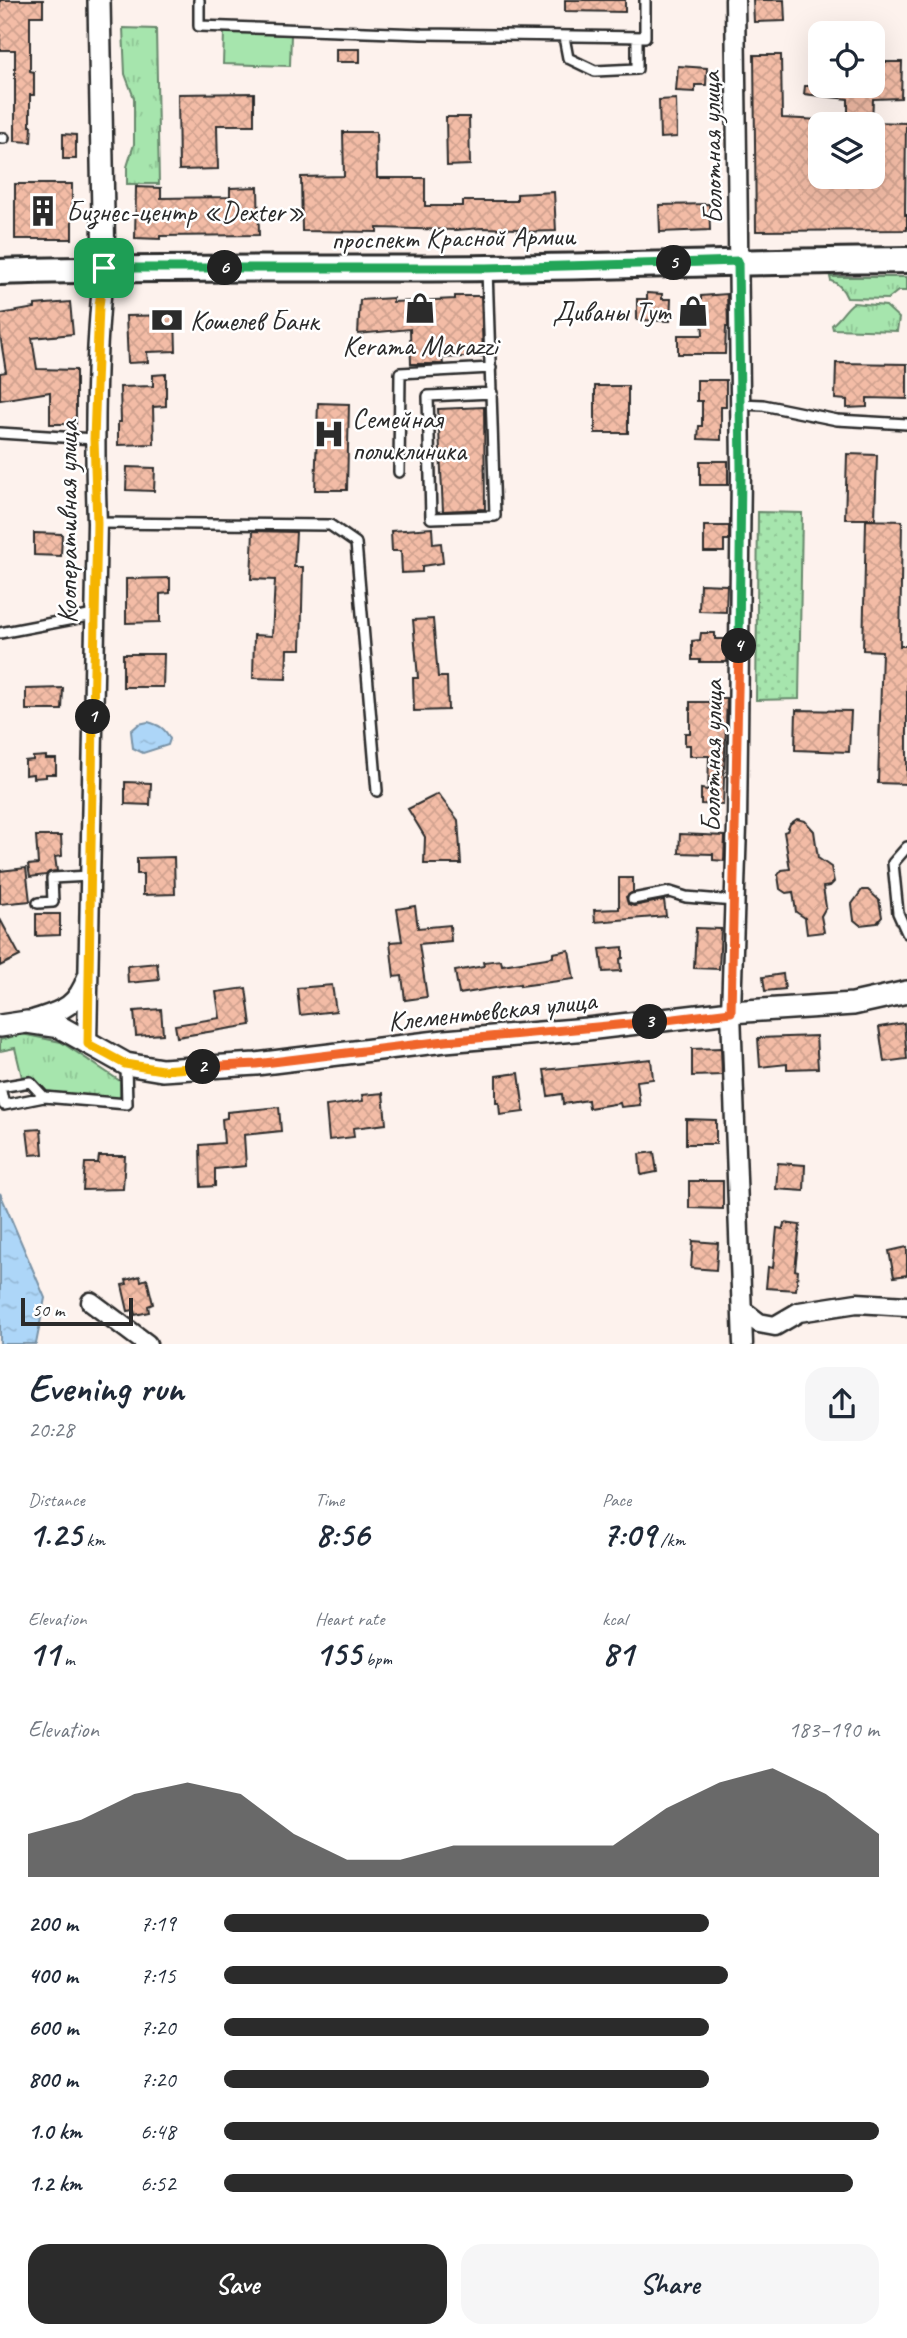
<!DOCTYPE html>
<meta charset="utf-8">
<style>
body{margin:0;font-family:Caveat,sans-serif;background:#f6f6f7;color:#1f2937;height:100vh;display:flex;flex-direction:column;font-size:26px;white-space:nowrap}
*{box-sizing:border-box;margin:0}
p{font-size:23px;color:#747a83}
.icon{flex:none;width:38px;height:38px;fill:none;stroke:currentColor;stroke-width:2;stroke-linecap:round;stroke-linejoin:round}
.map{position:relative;height:1344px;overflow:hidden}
.side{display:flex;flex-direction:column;background:#fff;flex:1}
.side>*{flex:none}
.buttons{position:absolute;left:808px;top:21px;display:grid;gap:14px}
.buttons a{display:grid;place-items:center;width:77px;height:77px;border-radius:14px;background:#fff;box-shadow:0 7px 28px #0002;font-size:35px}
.scale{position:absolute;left:21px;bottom:18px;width:112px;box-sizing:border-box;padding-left:7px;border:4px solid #2b2b2b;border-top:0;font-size:19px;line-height:24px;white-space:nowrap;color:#2b2b2b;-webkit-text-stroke:5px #fff;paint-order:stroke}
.pin{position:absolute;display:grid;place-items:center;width:60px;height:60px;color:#fff;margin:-30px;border-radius:14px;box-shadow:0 4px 10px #0006}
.km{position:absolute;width:35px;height:35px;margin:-18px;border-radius:50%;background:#222;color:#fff;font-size:19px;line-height:35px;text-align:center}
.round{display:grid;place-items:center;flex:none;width:74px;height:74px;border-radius:21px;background:#f6f6f7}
.headline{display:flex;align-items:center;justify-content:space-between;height:119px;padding:0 28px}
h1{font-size:38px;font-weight:700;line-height:52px}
.figures{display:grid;grid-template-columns:repeat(3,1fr);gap:10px;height:119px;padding:7px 28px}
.figures div{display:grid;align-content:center}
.figures b{font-size:35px;font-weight:700}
.figures small{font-size:19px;font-weight:400}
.figures p{font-size:19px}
.chart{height:196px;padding:14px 28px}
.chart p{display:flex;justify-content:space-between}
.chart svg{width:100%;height:126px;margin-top:7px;fill:#2b2b2b;opacity:.7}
.cta{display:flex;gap:14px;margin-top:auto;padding:14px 28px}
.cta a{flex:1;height:80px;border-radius:21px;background:#2b2b2b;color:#fff;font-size:28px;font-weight:700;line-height:80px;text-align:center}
.cta a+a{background:#f6f6f7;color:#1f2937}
ul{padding:0 28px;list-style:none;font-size:23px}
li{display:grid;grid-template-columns:112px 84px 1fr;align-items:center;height:52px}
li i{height:18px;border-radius:9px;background:#2b2b2b}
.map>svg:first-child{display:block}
.grass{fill:url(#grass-tufts);stroke:#68886c;stroke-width:2}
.park{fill:url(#park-dots);stroke:#68886c;stroke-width:2}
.garden{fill:#a6e5ad;stroke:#68886c;stroke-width:2}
.water{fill:url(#water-ripples);stroke:#7992a6;stroke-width:2}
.building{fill:url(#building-cross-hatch);stroke:#2b2b2b;stroke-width:2}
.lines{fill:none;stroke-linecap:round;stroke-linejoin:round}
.service-casing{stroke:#2b2b2b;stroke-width:14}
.minor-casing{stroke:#2b2b2b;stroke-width:23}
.tertiary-casing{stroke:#2b2b2b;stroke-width:26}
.secondary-casing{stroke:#2b2b2b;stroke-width:30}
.service{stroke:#fff;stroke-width:9}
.minor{stroke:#fff;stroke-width:18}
.tertiary{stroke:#fff;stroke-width:21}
.secondary{stroke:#fff;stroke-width:24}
.split-1-casing{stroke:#fff;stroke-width:14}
.split-2-casing{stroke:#fff;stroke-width:14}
.split-3-casing{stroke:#fff;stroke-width:14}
.split-4-casing{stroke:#fff;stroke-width:14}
.split-5-casing{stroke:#fff;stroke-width:14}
.split-6-casing{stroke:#fff;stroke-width:14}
.split-7-casing{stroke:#fff;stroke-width:14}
.split-1{stroke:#f5b400;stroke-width:9}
.split-2{stroke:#f5b400;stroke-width:9}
.split-3{stroke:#f0652b;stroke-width:9}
.split-4{stroke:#f0652b;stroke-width:9}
.split-5{stroke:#22a559;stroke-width:9}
.split-6{stroke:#22a559;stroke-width:9}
.split-7{stroke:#22a559;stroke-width:9}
.labels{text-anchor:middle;stroke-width:5;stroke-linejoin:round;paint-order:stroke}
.street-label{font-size:28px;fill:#2b2b2b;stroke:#fff}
.poi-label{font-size:28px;fill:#2b2b2b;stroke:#fff;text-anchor:start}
</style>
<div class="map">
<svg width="907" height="1344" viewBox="0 0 907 1344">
<defs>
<pattern id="grass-tufts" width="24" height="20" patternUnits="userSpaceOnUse" patternTransform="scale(1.75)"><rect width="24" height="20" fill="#a6e5ad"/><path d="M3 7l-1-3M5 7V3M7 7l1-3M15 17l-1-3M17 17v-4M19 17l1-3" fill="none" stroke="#8fc595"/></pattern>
<pattern id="park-dots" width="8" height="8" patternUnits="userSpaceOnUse" patternTransform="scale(1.75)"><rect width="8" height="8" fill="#a6e5ad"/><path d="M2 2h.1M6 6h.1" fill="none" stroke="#8fc595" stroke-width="1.8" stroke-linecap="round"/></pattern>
<pattern id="water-ripples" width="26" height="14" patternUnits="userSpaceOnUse" patternTransform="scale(1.75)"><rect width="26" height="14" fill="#add6f8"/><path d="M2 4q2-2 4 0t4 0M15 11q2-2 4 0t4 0" fill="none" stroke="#95b8d5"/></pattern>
<pattern id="building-cross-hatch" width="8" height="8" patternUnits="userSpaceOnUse" patternTransform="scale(1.75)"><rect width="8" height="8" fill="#f3bca6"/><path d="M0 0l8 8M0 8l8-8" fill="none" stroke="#d0a28f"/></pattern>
</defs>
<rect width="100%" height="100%" fill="#fdf2ed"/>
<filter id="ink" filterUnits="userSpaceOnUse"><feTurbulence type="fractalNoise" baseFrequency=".0143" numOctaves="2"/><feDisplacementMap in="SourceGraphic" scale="14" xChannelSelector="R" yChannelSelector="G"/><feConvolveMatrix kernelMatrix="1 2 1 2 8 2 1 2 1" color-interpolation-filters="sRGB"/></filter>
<g filter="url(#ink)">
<!-- grass -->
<path class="grass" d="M123,28l33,1 3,155h-32v-17l7,-23v-46l-9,-24z
M830,277h77v14h-9l-10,8 -41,-1c-3,-7 -8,-15 -16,-17z
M853,303l33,3 13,12 -2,13 -64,-2 -1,-4c10,-8 12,-15 21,-22z
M22,1034l39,8 59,39v19l-73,-6 -18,-16 -7,-1 -7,-29 -15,3v-11z"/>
<!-- park -->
<path class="park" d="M758,512l44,1 -3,186 -43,1z"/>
<!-- garden -->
<path class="garden" d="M224,32l67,3 -1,31 -67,-2z"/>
<!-- water -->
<path class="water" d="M148,722c11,3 17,6 22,17l-2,6 -25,8 -10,-5 -2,-17 8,-7z
M0,1193l45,105 -9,46h-36z"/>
<!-- building -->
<path class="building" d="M0,0h43v16h-13v55l4,1v23h-4v31h2l-1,16 -16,-1v-91h-15z
M565,0h60v12l-60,-1z
M753,0h31l1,21 -31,1z
M336,49h24v13h-24z
M754,55h27l1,63 39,2v57h52v-55l33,1 -1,92h2v15l-151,1z
M873,62h29l-1,36 -28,1 -1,25h-24v-25l-44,-5 1,-8h68z
M678,66l29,2 -1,17h-11v7l-19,-1z
M254,93v32h-37l1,44 -39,1 -1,-76z
M676,99l1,38 -17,1 -1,-38z
M446,117h23l1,48 -23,1z
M343,132h33l1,46h48v28h38v-5h54v-7l37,-2 2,39 -38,1v-3l-36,-1 -26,2 -79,-2v4l-75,-1 -1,-54 43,-1z
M63,134l13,1v24h-13z
M15,184h57v55h-57z
M136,187l25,1v10l69,-1v-9l28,-1 1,48 -99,1v3l-25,-1z
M709,204l1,26 -50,2 -1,-27z
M647,293l15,1v5h9l-1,22 -33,-1v-21h10z
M727,294l1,33h-2l-1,27h-47v-19h25l-2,-39z
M455,296h26l2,60 -41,2 1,6h-32l-1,-35 -52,5 2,-34 33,-2v4l62,-3z
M70,302l3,32 -41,4 5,31 39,1v54h-26v-32l-50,8v-27l6,-1 -6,-37v-21l35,-6v-3z
M175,315l1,36 -29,1 1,10 -20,1 -2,-47z
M836,363l71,1v35l-40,-1v9l-20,1v-8l-12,-1z
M166,374v32l-13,1 1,37 -36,1v-23h3l-1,-35 33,-1v-11z
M697,380h29v27h-5v33l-23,-1 1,-13h3v-25h-5z
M595,386h33v47h-33z
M318,403l31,1 -2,86h-32z
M484,407l1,102 -42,2 -5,-102z
M847,454l30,1 -2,64h-30z
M700,461h28v24h-28z
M127,467l28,1 -1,23 -28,-1z
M866,520l36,1 -2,125h7v138l-29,-1 4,-132 -19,-1z
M704,526h25v14h-5v12h-20z
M432,528l1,16 8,-1 2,20 -21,3v6l-20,1 -1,-22h-9l-1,-20z
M253,531l43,1 -2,35h9l-2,82h-14l-1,30 -33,-1 1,-43 18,1 3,-56 -24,-1z
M34,533l28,1 -1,22 -27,-1z
M170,578v15l-10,1v28l-34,1v-44z
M700,584l27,1 -1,27 -27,-1z
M433,619l5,58h9l1,33 -34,1 -1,-33h5l-5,-58z
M701,633h14v6h13l-1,23h-27v-2h-8v-19l8,-1z
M123,654h41l-1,33h-40z
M63,688l-1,22h-36v-21z
M710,698h17l-4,107 -22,-1v-15l7,1 1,-34h-19v-11h-5v-12h5v-31h20z
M796,710l55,1 -2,41 -54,-2z
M46,756v3h10v15h-10v3l-13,1v-4l-8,1v-14l8,-1v-3z
M125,782l26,1 -1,22 -25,-1z
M438,794l20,26 3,44h-37l1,-27 -17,-28z
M797,819l8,2 9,10 4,27 13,9 3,15 -4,4 -7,1 3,20 -5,9 3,16 -17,2 -2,-16 -9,-6 -3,-20 -7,1 -6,-4 -2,-14 4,-5 8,-1 -6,-37 3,-1 3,-7z
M680,834l45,2 -1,25 -11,-1v-6l-34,-1z
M36,836h25l1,20 -7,1 2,14 -8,1 -3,3 -16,2 -2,-12 10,-1z
M174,857l1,37 -32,1v-21h-6v-16z
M26,868l4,33 -30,3v-33z
M619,878h14v14l-7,5 2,7 6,2 30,-6 2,16 -71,6 -1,-12 25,-1z
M862,890h6l11,10 3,17 -5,6 -17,2 -6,-5 -2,-16z
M415,906l3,22 32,-3 1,16 -32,3 8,53 -22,3 -3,-24 -8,1 -4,-35 12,-1 -5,-32z
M36,914h24v21l-24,1z
M0,919l20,37 -20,10z
M696,928l25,1 -2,40 -25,-1z
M623,947v11l-3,1 1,12 -18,1 -3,-23z
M569,950l5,29 -54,7v-2l-61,10 -4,-23 29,-5 -1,-4 18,-2 1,5 51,-8v-4z
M157,963l2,17 -31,3 -1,-17z
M783,974l2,15 -20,2 -2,-14z
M332,985l4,26 -36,4 -3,-27z
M246,988l5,37 -74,12 -2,-12 45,-7 -4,-26z
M161,1009l2,25 -27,2 -2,-25z
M904,1023l3,36 -23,3 -5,-35z
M816,1036l2,32 -31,1v-5l-27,3 -2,-29z
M721,1048l1,27 -30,1v-27z
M651,1059l2,20 -16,2 3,24 -19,2 -1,-4 -31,5 -1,-8 -25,4 -1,-10 -14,2 -4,-26z
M519,1073l5,39 -24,3 -1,-12h-3v-27z
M383,1093l3,31 -33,4 1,9 -25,3 -3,-34 37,-5 -1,-6z
M279,1107l2,24 -37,4 2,31 -31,3v17l-14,1 -1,-42 24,-2 -2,-24 5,-1v-6z
M686,1119l30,1v24h-30z
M41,1129l2,25 -13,1 -3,-25z
M654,1152l3,20 -16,3 -2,-21z
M99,1156h26l-2,33 -40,1 2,-27h13z
M778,1163l27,2 -1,26 -28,-2z
M689,1181h34v28l-34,-1z
M784,1223l16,2 -5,45 3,1 -2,19 -30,-2 2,-21 5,1 4,-40 6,1z
M693,1241l25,2 -2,27 -25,-2z
M907,1247v28l-13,2 -5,-26z
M140,1276l1,5 6,-2 6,25 -5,2 1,6 -14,3 -1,-5 -6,1 -6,-26 5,-1 -1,-4z"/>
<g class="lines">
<defs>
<path id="service" d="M199,0v26l223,8 223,3v-37
M564,37l4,21 27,13 42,-2v-32
M0,138h4
M487,269l8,247 -64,2 -3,-122 64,-3
M740,404l23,1 74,15 70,4
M0,433l94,6
M399,472l1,-99 91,-5
M97,523l233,2 26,18 21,248
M0,633l94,-18
M907,847l-14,16 5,50 9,20
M633,899l37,-7 16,5 48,4
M38,903l15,-1 -1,-24 38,-2
M44,1097l-14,-15 -30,5 4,18 40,-8 83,7 -1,-38"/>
<path id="minor" d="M735,0l6,470 -4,356 -6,186 12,332
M27,1022c31,-11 48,-11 60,-45
M87,1044l10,-521c-3,-85 -3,-170 7,-255
M91,1302l56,42
M742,1310l17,13 16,3 24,-14 58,-9 50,3"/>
<path id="tertiary" d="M99,0l5,268
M0,1026l27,-4 33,5 66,37 36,6 94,-6 189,-23 142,-12 144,-17 122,-8 54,-12"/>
<path id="secondary" d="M0,272c163,-6 325,-2 488,-4 140,-2 279,-7 419,-8"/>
</defs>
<!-- service casing -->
<use href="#service" class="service-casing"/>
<!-- minor casing -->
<use href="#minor" class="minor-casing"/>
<!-- tertiary casing -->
<use href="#tertiary" class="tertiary-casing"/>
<!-- secondary casing -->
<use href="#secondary" class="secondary-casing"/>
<!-- service -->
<use href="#service" class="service"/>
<!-- minor -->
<use href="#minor" class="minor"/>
<!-- tertiary -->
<use href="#tertiary" class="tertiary"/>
<!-- secondary -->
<use href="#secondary" class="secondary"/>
</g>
</g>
<g class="lines" filter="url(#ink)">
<defs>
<path id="split-1" d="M93,717l4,-194 -3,-84 5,-133 5,-38"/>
<path id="split-2" d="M93,717l-5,327 37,20 37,6 41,-3"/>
<path id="split-3" d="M203,1067l53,-3 189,-23 205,-19"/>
<path id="split-4" d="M650,1022l81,-10 8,-366"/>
<path id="split-5" d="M674,263l64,-2 3,209 -2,176"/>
<path id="split-6" d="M225,268h262l187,-5"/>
<path id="split-7" d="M104,268h121"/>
</defs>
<!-- split-1 casing -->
<use href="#split-1" class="split-1-casing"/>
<!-- split-2 casing -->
<use href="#split-2" class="split-2-casing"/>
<!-- split-3 casing -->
<use href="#split-3" class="split-3-casing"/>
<!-- split-4 casing -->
<use href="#split-4" class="split-4-casing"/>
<!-- split-5 casing -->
<use href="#split-5" class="split-5-casing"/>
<!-- split-6 casing -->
<use href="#split-6" class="split-6-casing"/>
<!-- split-7 casing -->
<use href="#split-7" class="split-7-casing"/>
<!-- split-1 -->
<use href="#split-1" class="split-1"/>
<!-- split-2 -->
<use href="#split-2" class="split-2"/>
<!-- split-3 -->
<use href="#split-3" class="split-3"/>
<!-- split-4 -->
<use href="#split-4" class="split-4"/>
<!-- split-5 -->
<use href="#split-5" class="split-5"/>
<!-- split-6 -->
<use href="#split-6" class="split-6"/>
<!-- split-7 -->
<use href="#split-7" class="split-7"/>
</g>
<!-- icons -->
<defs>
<symbol id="building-bare" viewBox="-9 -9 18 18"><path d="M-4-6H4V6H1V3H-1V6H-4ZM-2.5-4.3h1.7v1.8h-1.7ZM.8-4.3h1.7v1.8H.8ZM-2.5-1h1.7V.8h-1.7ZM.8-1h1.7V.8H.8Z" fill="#2b2b2b" stroke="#fff" stroke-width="2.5" paint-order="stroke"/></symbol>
<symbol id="shop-bare" viewBox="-9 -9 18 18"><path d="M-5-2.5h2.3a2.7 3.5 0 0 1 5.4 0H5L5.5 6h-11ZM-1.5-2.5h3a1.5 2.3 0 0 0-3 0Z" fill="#2b2b2b" stroke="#fff" stroke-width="2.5" paint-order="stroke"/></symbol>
<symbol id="bank-bare" viewBox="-9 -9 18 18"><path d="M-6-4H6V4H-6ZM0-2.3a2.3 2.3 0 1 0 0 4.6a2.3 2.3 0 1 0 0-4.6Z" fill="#2b2b2b" stroke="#fff" stroke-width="2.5" paint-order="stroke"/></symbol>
<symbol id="hospital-bare" viewBox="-9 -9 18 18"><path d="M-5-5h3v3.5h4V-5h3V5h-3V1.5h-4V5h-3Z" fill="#2b2b2b" stroke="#fff" stroke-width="2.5" paint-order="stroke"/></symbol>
</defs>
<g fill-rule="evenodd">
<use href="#building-bare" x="21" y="189" width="44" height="44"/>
<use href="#shop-bare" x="398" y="286" width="44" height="44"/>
<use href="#shop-bare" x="671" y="289" width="44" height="44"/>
<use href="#bank-bare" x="145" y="298" width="44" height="44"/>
<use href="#hospital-bare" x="307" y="412" width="44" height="44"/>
</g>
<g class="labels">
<!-- street labels -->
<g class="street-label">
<text transform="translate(711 148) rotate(-91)" y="10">Болотная улица</text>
<text transform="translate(453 237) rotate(-1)" y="10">проспект Красной Армии</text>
<text transform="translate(67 522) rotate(-90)" y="10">Кооперативная улица</text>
<text transform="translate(711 756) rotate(-89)" y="10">Болотная улица</text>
<text transform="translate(492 1010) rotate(-6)" y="10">Клементьевская улица</text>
</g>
<!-- poi labels -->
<g class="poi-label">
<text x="66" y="221">Бизнес-центр «Dexter»</text>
<text x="670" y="321" text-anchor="end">Диваны Тут</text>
<text x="190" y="330">Кошелев Банк</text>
<text x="420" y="355" text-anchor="middle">Kerama Marazzi</text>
<text x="352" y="428">Семейная<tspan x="352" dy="32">поликлиника</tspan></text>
</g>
</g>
</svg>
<div class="buttons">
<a><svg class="icon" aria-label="locate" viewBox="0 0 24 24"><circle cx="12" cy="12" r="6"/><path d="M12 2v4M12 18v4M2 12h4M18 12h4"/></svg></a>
<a><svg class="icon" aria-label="layers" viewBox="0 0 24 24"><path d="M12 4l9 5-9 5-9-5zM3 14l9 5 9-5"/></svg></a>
</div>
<div class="scale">50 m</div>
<div class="pin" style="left:104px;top:268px;background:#1e9e55"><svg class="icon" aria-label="arrive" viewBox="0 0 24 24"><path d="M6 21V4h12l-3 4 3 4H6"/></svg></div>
<b class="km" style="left:93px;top:717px">1</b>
<b class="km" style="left:203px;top:1067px">2</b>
<b class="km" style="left:650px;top:1022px">3</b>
<b class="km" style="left:739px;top:646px">4</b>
<b class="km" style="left:674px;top:263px">5</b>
<b class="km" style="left:225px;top:268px">6</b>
</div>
<section class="side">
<div class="headline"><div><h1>Evening run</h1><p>20:28</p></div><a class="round"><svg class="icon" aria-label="share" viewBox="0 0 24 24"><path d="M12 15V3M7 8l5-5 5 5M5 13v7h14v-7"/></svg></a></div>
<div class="figures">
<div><p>Distance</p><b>1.25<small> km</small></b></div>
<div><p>Time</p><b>8:56</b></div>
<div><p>Pace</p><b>7:09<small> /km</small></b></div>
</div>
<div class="figures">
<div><p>Elevation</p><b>11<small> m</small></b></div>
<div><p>Heart rate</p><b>155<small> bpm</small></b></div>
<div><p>kcal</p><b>81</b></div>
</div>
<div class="chart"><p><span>Elevation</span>183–190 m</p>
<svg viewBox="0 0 160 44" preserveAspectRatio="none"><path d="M0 44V29L10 24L20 15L30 11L40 15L50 29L60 38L70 38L80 33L90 33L100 33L110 33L120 20L130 11L140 6L150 15L160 29V44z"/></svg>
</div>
<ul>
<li><b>200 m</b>7:19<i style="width:74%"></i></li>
<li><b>400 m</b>7:15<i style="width:77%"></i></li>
<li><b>600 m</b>7:20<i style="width:74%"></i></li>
<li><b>800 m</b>7:20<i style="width:74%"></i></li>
<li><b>1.0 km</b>6:48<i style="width:100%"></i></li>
<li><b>1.2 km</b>6:52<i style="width:96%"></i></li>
</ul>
<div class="cta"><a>Save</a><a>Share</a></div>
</section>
